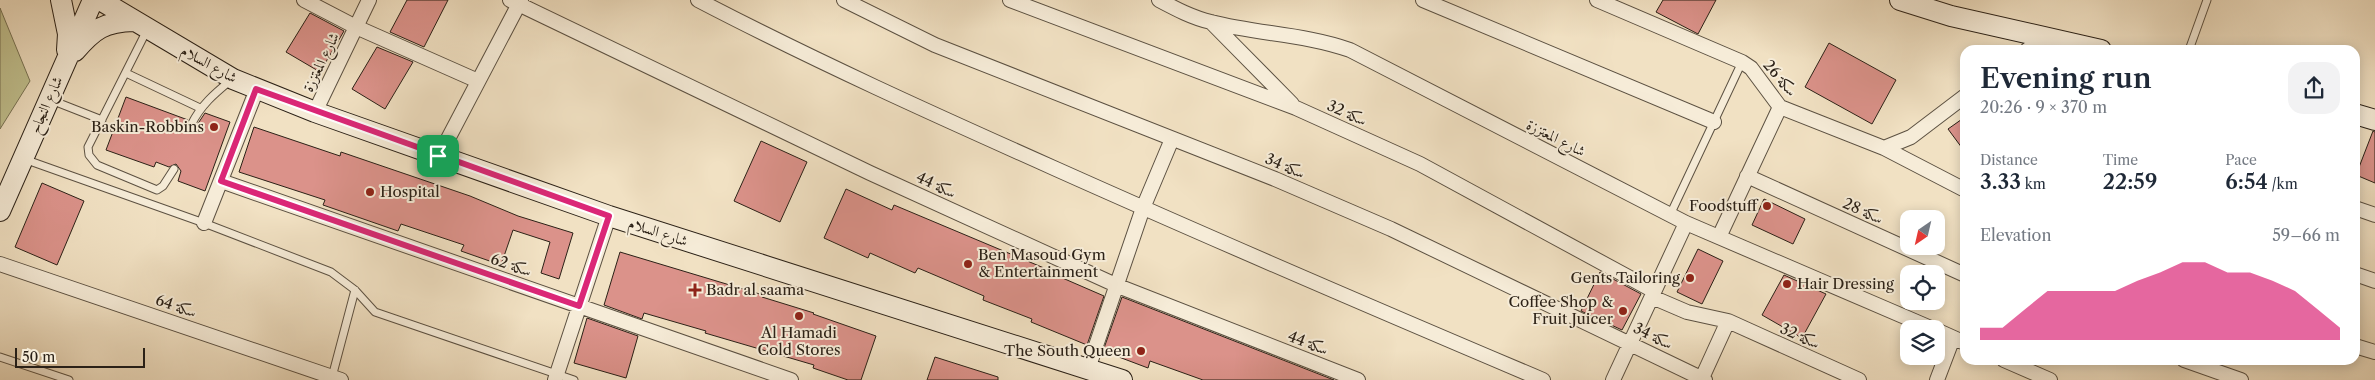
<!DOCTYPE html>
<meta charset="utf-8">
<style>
body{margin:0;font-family:"Libre Caslon Text",Amiri,serif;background:#f2f2f3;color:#1f2937;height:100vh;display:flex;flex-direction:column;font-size:19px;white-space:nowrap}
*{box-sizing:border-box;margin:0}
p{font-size:16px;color:#747a83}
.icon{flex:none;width:28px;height:28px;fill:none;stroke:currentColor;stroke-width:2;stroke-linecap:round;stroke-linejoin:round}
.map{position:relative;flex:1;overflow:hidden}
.drawer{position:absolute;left:1960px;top:45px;width:400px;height:320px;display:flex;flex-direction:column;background:#fff;border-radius:15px;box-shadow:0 2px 12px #0003}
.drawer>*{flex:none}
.needle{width:32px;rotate:214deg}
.buttons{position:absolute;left:1900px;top:210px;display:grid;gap:10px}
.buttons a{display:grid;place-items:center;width:45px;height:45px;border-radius:10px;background:#fff;box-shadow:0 2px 12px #0003;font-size:25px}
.scale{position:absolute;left:15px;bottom:12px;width:130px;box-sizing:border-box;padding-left:5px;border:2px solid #2b2117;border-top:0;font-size:14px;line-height:18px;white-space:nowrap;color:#2b2117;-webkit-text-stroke:4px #f6ecd8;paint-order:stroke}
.pin{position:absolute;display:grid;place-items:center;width:42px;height:42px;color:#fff;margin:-21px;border-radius:10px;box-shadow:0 2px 8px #0006}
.round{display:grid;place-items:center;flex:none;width:52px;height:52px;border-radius:15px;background:#f2f2f3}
.headline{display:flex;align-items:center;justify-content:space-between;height:85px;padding:0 20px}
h1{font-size:28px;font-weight:600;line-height:38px}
.metrics{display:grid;grid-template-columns:repeat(3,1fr);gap:8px;height:85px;padding:5px 20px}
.metrics div{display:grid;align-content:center}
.metrics b{font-size:21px;font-weight:600}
.metrics small{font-size:14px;font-weight:400}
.metrics p{font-size:14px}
.chart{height:140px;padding:10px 20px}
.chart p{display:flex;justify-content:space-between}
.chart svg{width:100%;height:90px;margin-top:5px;fill:#db2777;opacity:.7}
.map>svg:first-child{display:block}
.green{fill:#c1c18f;stroke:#767153}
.building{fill:#db928a;stroke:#2b2117}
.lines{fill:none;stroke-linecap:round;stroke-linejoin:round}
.lane-casing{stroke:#5c5142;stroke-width:9}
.street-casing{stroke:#5c5142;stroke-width:16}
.secondary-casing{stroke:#2b2117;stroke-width:22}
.lane{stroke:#f6ecd8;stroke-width:7}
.street{stroke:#f6ecd8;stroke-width:14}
.secondary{stroke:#f6ecd8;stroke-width:20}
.route-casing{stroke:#fff;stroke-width:10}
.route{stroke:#db2777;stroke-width:6}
.poi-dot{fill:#8f2418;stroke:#f6ecd8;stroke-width:2}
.labels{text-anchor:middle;stroke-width:4;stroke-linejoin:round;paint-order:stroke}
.street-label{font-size:15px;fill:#2b2117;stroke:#f6ecd8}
.poi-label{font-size:15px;fill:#2b2117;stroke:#f6ecd8;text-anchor:end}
</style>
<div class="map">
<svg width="2375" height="380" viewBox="0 0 2375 380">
<rect width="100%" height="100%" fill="#f1e1c3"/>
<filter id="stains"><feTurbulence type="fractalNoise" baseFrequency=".004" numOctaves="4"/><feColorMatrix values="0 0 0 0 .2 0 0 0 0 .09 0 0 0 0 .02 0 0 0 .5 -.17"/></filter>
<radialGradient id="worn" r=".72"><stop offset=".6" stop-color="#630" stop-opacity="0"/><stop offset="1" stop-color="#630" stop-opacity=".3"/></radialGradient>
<!-- green -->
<path class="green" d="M0,8l30,73 -30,48z"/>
<!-- building -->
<path class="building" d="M407,0h41l-24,47 -34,-15z
M1663,0h53l-18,34 -42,-22z
M310,13l34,18 -24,41 -34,-20z
M1829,43l67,37 -24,44 -67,-37z
M377,47l36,15 -28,47 -33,-20z
M126,97l62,23 -2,6 5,4 4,-2 10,-15 25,9 -25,69 -27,-10 3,-10 -5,-7 -7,3 -13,-5 -2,5 -48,-17z
M1965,117v35l-17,-23z
M254,127l86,29 1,-4 129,44 48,20 55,17 -14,46 -18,-6 9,-31 -37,-12 -12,35 -40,-14 3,-6 -63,-21 -3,7 -75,-26 2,-5 -86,-28z
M2373,131l2,1v51l-19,-8z
M761,141l46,21 -27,60 -46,-21z
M42,183l42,18 -27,64 -42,-18z
M846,189l46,21 2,-5 150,63v2l60,26 -17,49 -56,-23 1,-3 -49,-19 1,-4 -66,-28 -3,5 -45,-20 -2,5 -44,-20z
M1764,199l41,20 -12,25 -41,-19z
M1698,249l25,12 -21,43 -25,-12z
M620,252l143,43 -1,2 52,16 -1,1 63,22 -15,44h-13l-35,-12 1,-3 -109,-32 1,-2 -62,-18 -2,6 -38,-14z
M1600,272l41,22 -19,36 -41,-19z
M1784,275l42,19 -24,44 -40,-23z
M1122,297l212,83h-131l-53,-19 -2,7 -45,-17z
M587,318l51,18 -12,42 -52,-15z
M935,357l63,20v3h-71z"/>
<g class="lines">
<defs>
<path id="lane" d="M147,30l-59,117 1,8 8,10 60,25 6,-4 11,-17
M2189,50l18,-50
M126,73l74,35
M51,100l51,20
M191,125c10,-20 23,-31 40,-45
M24,159l180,64 127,49 24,18 20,22 199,68
M1670,215l72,-153
M0,357l69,23
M332,377l23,-87"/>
<path id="street" d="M304,0l52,27 122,54
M510,0l360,173 248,113 240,94
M698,0c117,61 237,115 358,169 161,72 324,142 487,211
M844,0l91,45 340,134 116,50 314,151
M1010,0l286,108 124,56 234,127
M1159,0c17,9 34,18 52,22 46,12 94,12 139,28l336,173 247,106
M1423,0l291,122
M1597,0l145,62 9,6 29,39 104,41 81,42
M1211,22l81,82
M2027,50l16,-12
M315,112l54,-112
M1884,148l27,-11 54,-41
M439,156l82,-156
M1747,176l218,99
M221,181l570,199
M2355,208l20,7
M204,223l53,-134
M1719,237l61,-130
M0,264l341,116
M2355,274l20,7
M1652,297l35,15 41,9 -26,57
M1728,321l131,59
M1936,330l29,13
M2355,346l20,6
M2004,360l46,20
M2184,360l57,20
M1088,369l55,-161 29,-69
M555,380l54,-164
M1613,380l73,-157
M1937,380l16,-42"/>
<path id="secondary" d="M61,0l7,34 -1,16
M100,0l133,79 82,33 294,104 513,164
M1900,0l51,16 150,34
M75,51c19,-22 29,-29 59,-30
M2355,114l20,6
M0,211l93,-211"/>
</defs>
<!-- lane casing -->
<use href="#lane" class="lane-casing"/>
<!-- street casing -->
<use href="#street" class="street-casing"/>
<!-- secondary casing -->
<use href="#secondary" class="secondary-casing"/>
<!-- lane -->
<use href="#lane" class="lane"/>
<!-- street -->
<use href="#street" class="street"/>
<!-- secondary -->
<use href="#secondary" class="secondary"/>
</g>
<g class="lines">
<defs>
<path id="route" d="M256,89l353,127 -30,90 -358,-125z"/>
</defs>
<!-- route casing -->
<use href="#route" class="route-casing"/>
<!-- route -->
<use href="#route" class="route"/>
</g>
<!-- markers -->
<g class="poi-dot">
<circle cx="214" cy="127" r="5"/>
<circle cx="370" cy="192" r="5"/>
<circle cx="1767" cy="206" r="5"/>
<circle cx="968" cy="264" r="5"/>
<circle cx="1690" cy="278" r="5"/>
<circle cx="1787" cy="284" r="5"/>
<path d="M692.5 282.5h5v5h5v5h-5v5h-5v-5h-5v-5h5z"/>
<circle cx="1623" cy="311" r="5"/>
<circle cx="799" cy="316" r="5"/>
<circle cx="1141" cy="351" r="5"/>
</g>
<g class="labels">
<!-- street labels -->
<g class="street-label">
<text transform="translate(321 62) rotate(-64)" y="5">شارع المعتززة</text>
<text transform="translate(209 64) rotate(29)" y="5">شارع السلام</text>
<text transform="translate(1780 78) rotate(49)" y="5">سكة 26</text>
<text transform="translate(46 105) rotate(-66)" y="5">شارع النجاح</text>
<text transform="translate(1347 113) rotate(24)" y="5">سكة 32</text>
<text transform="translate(1556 138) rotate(27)" y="5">شارع المعتززة</text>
<text transform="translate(1285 166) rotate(23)" y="5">سكة 34</text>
<text transform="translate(936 185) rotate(25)" y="5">سكة 44</text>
<text transform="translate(1863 211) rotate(24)" y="5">سكة 28</text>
<text transform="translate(658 232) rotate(18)" y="5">شارع السلام</text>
<text transform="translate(511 265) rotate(19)" y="5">سكة 62</text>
<text transform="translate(176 306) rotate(19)" y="5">سكة 64</text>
<text transform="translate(1653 336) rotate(26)" y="5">سكة 34</text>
<text transform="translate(1800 336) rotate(24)" y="5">سكة 32</text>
<text transform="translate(1308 343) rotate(21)" y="5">سكة 44</text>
</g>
<!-- poi labels -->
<g class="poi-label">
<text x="204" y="132">Baskin-Robbins</text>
<text x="380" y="197" text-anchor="start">Hospital</text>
<text x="1757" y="211">Foodstuff</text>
<text x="978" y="260" text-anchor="start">Ben Masoud Gym<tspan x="978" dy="17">&amp; Entertainment</tspan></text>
<text x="1680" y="283">Gents Tailoring</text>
<text x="1797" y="289" text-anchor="start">Hair Dressing</text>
<text x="706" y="295" text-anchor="start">Badr al saama</text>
<text x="1613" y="307">Coffee Shop &amp;<tspan x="1613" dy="17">Fruit Juicer</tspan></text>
<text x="799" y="338" text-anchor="middle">Al Hamadi<tspan x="799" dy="17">Cold Stores</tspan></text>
<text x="1131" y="356">The South Queen</text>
</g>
</g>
<rect width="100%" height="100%" filter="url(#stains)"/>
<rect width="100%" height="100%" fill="url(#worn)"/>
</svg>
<div class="buttons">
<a><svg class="needle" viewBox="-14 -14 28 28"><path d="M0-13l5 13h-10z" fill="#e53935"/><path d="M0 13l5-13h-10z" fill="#747a83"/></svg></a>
<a><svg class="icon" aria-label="locate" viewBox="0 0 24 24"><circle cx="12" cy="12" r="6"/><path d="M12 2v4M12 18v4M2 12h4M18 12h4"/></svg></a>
<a><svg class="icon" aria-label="layers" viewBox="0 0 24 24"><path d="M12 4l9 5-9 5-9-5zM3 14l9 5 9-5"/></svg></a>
</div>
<div class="scale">50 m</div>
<div class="pin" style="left:438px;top:156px;background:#1e9e55"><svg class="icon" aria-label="arrive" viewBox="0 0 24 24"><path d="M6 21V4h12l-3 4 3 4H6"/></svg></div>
<section class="drawer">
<div class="headline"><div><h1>Evening run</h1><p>20:26 · 9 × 370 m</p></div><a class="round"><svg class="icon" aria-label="share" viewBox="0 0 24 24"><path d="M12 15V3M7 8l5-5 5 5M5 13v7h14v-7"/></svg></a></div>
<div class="metrics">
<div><p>Distance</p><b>3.33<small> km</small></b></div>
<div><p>Time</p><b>22:59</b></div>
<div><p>Pace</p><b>6:54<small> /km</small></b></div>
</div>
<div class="chart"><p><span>Elevation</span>59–66 m</p>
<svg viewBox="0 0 160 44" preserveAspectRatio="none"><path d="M0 44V38L10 38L20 29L30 20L40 20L50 20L60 20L70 15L80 11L90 6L100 6L110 11L120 11L130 15L140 20L150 29L160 38V44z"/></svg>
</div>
</section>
</div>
